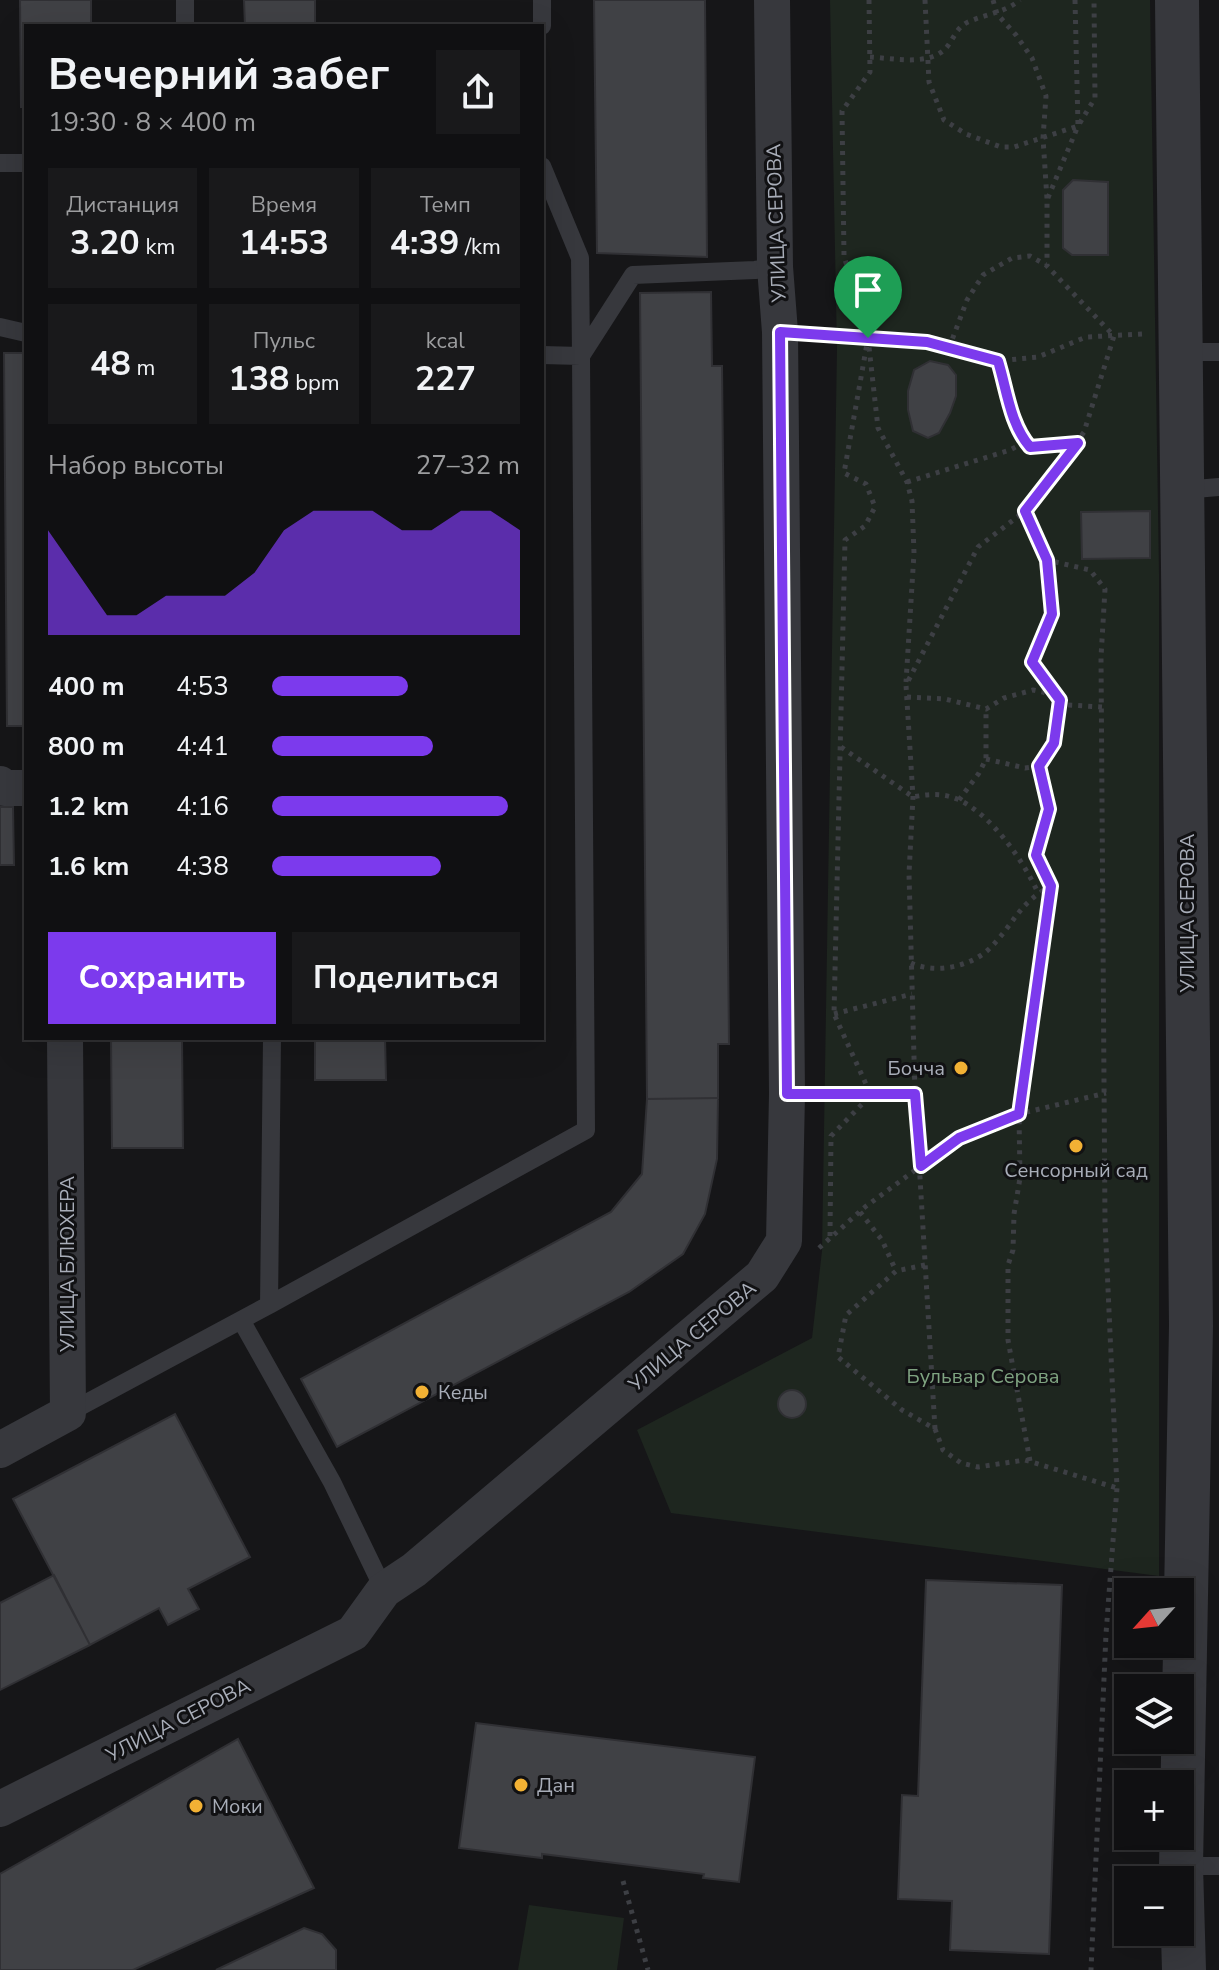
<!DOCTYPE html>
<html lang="ru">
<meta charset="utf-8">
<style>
body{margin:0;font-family:"Nunito Sans",sans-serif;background:#19191b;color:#f1f3f6;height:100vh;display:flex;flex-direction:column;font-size:30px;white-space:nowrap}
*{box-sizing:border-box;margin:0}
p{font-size:26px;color:#9c9d9f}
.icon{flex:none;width:44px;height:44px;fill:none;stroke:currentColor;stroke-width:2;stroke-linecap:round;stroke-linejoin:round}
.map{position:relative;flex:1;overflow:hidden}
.details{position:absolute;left:24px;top:24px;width:520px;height:1016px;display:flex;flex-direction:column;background:#101012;border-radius:0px;box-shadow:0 8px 32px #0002,0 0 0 2px #303032}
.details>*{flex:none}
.needle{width:52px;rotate:243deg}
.controls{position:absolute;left:1114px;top:1578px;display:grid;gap:16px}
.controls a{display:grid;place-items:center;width:80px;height:80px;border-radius:0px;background:#101012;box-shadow:0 8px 32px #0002,0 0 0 2px #303032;font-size:40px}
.pin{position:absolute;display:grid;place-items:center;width:68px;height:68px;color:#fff;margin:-82px -34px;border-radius:50% 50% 50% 0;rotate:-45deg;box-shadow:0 0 8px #0007}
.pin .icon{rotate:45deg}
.round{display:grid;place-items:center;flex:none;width:84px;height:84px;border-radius:0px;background:#19191b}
.overview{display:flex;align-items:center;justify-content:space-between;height:136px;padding:0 24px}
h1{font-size:44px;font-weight:700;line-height:60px}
.figures{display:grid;grid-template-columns:repeat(3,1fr);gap:12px;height:136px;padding:8px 24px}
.figures div{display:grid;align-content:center;border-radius:0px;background:#19191b;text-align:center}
.figures b{font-size:34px;font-weight:700}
.figures small{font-size:22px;font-weight:400}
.figures p{font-size:22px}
.chart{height:224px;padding:16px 24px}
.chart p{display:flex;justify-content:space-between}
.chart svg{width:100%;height:144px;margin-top:8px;fill:#7c3aed;opacity:.7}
.cta{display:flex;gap:16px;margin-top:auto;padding:16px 24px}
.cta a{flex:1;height:92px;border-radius:0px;background:#7c3aed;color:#fff;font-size:32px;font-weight:700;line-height:92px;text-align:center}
.cta a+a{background:#19191b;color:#f1f3f6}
ul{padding:0 24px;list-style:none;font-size:26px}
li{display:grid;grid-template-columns:128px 96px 1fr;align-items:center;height:60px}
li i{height:20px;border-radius:10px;background:#7c3aed}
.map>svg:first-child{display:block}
.green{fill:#1e261f}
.building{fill:#404145;stroke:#303034;stroke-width:2}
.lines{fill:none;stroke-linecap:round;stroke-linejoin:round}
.path{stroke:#3d3f44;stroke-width:5;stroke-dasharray:4 6;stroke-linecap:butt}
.service{stroke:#37383d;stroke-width:18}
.minor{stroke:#37383d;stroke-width:36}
.tertiary{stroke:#37383d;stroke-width:44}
.route-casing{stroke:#fff;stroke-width:16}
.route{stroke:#7c3aed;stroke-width:10}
.poi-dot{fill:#f2b134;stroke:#111113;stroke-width:3}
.labels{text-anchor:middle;stroke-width:6;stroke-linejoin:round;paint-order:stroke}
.street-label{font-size:20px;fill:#a8adb8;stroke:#111113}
.poi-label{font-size:20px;fill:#a8adb8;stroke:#111113;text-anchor:start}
.park-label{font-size:20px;fill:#7fa381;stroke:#111113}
</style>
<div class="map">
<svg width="1219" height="1970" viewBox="0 0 1219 1970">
<rect width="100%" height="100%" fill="#161618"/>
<!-- green -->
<path class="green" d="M830,0h320l9,574v1002l-488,-63 -34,-83 175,-92 10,-87 15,-902z
M529,1905l95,13 -7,52h-99z"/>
<!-- building -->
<path class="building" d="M20,0h71v26h-65v81h-5z
M244,0h71v26h-70z
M594,0h111l2,257 -110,-4z
M1073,180l35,2v73h-36l-9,-7v-58z
M711,292l1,74h10l7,678h-11v54l-71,1 -7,-806z
M4,353h22v373h-19z
M930,361l18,4 8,10v21l-6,17 -11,20 -11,5 -15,-7 -5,-21v-19l6,-21z
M1150,511v47l-68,1 -1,-47z
M0,807h13l1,58h-14z
M111,1038h71l1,110h-71z
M315,1038h70l1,42h-71z
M718,1098l-1,61 -12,55 -22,40 -54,38 -292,155 -36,-68 310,-167 31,-38 5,-75z
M778 1404a14 14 0 1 1 28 0a14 14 0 1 1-28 0Z
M175,1414l75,143 -62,32 11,20 -31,16 -9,-17 -69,37 -77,-146z
M54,1575l36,70 -90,45v-87z
M926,1580l136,5 -13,369 -99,-4 2,-49 -54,-2 4,-104 16,1z
M476,1723l279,34 -16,125 -36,-4 1,-4 -162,-20v4l-83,-10z
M238,1739l76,149 -181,82h-133v-96z
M304,1928l18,6 14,16v20h-120z"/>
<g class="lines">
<!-- path -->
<path class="path" d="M869,0l1,72 -28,39 2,145 24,82 10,90 29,54 5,19 2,52 -8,129
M925,0l4,82 15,38 22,14 35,13h13l64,-21 17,-28 -1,-98
M993,0l4,14 19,21 16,23 14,38 -3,42 4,61
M1075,0l3,126 -31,74v66l67,70 -30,96 -59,79 22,49 43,10 15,19 -4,68 4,565 12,266 -11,146 -15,336
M870,57c22,1 56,9 74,-7 9,-8 11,-22 24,-28 18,-8 36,-9 52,-22
M815,335l112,7 71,19 40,-4 48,-20 56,-3
M949,348l18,-48 16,-25 29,-17 18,-2 16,9
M998,361c8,28 12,64 32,86l48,-4
M907,482l103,-32 15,-8
M907,697l38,2 41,10 18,-11 29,-8 10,2 25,13 34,2
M841,747l72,50c15,-3 30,-4 44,2 33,14 67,62 81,94
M986,759l39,9 14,-2
M959,800l20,-27 7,-14v-50
M911,963c24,11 59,4 78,-14 25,-24 28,-45 62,-63
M834,1014l78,-20
M823,1094h92
M860,1212l22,28 14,31
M830,1236l1,-100 40,-41 -37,-81 11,-474 20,-14 10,-19 -9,-23 -22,-11 24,-135
M819,1248l46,-41 94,-69 60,-24 87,-21
M925,1265l-29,6 -50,44 -8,42 64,53 33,19 8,21 18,13 17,4 47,-7 92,28
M935,1429l-20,-335 -6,-220 4,-77 -7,-112 72,-138 47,-36
M1030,1461l-22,-121v-75l5,-15 1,-36 6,-36 -1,-64 32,-228 -15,-31 13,-46 -10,-43 15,-23 6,-43 -28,-38 20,-48 -5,-54
M623,1881l25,89"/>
<!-- service -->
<path class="service" d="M185,26v-26
M542,26v-26
M0,163h26
M542,166l38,92 1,98
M0,327l26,6
M1181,352h38
M581,356l52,-81 122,-5 20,-3
M1183,490l36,-3
M272,1038l-3,267 317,-175 -5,-774 -39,-1
M241,1320l91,162 52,108
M68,1413l201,-108
M1182,1866h37"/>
<!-- minor -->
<path class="minor" d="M0,784l4,4h22
M0,1450l68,-37 -3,-375
M0,1809l353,-176 31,-43 30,-20 348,-294 22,-35 3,-147 -7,-762 -5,-65 -3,-267"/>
<!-- tertiary -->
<path class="tertiary" d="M1177,0l14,1326 -10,540 3,104"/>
</g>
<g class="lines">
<defs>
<path id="route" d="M780,332l147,10 71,19c9,29 12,63 32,86l48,-4 -53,68 22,49 5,54 -20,48 28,38 -6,43 -15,23 10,43 -13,46 15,31 -32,228 -60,24 -38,28 -6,-72h-128z"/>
</defs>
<!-- route casing -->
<use href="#route" class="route-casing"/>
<!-- route -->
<use href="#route" class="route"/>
</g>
<!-- markers -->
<g class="poi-dot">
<circle cx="961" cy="1068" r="8"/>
<circle cx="1076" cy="1146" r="8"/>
<circle cx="422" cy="1392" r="8"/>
<circle cx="521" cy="1785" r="8"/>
<circle cx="196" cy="1806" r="8"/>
</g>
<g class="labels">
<!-- street labels -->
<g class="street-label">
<text transform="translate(776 223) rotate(-92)" y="7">УЛИЦА СЕРОВА</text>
<text transform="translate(1187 913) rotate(-90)" y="7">УЛИЦА СЕРОВА</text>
<text transform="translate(67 1264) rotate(-90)" y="7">УЛИЦА БЛЮХЕРА</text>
<text transform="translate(692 1336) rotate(-40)" y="7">УЛИЦА СЕРОВА</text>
<text transform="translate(178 1720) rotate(-27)" y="7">УЛИЦА СЕРОВА</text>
</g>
<!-- poi labels -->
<g class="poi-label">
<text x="945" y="1075" text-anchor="end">Бочча</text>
<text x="1076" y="1177" text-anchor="middle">Сенсорный сад</text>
<text x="438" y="1399">Кеды</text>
<text x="537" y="1792">Дан</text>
<text x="212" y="1813">Моки</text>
</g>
<!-- park labels -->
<g class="park-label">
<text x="983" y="1383">Бульвар Серова</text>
</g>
</g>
</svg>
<div class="controls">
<a><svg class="needle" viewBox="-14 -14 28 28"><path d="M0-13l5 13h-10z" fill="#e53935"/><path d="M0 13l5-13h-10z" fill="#9c9d9f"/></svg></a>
<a><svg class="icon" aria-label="layers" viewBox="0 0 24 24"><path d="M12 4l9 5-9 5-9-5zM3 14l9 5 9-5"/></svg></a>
<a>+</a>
<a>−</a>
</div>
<div class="pin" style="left:868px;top:338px;background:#1e9e55"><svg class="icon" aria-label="arrive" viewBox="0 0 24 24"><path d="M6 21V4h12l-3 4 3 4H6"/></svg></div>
<section class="details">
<div class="overview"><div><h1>Вечерний забег</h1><p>19:30 · 8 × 400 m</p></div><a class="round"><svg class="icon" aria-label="share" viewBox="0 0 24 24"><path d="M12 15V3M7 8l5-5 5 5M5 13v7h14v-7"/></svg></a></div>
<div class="figures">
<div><p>Дистанция</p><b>3.20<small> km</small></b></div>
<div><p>Время</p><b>14:53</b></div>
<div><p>Темп</p><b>4:39<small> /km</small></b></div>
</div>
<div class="figures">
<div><b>48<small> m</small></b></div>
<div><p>Пульс</p><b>138<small> bpm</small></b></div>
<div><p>kcal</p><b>227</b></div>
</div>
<div class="chart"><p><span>Набор высоты</span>27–32 m</p>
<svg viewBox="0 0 160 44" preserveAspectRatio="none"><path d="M0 44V12L10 25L20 38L30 38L40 32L50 32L60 32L70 25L80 12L90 6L100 6L110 6L120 12L130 12L140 6L150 6L160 12V44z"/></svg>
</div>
<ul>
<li><b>400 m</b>4:53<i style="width:55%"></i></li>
<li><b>800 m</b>4:41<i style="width:65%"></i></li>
<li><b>1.2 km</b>4:16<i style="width:95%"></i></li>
<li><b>1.6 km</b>4:38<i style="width:68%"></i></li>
</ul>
<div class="cta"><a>Сохранить</a><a>Поделиться</a></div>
</section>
</div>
